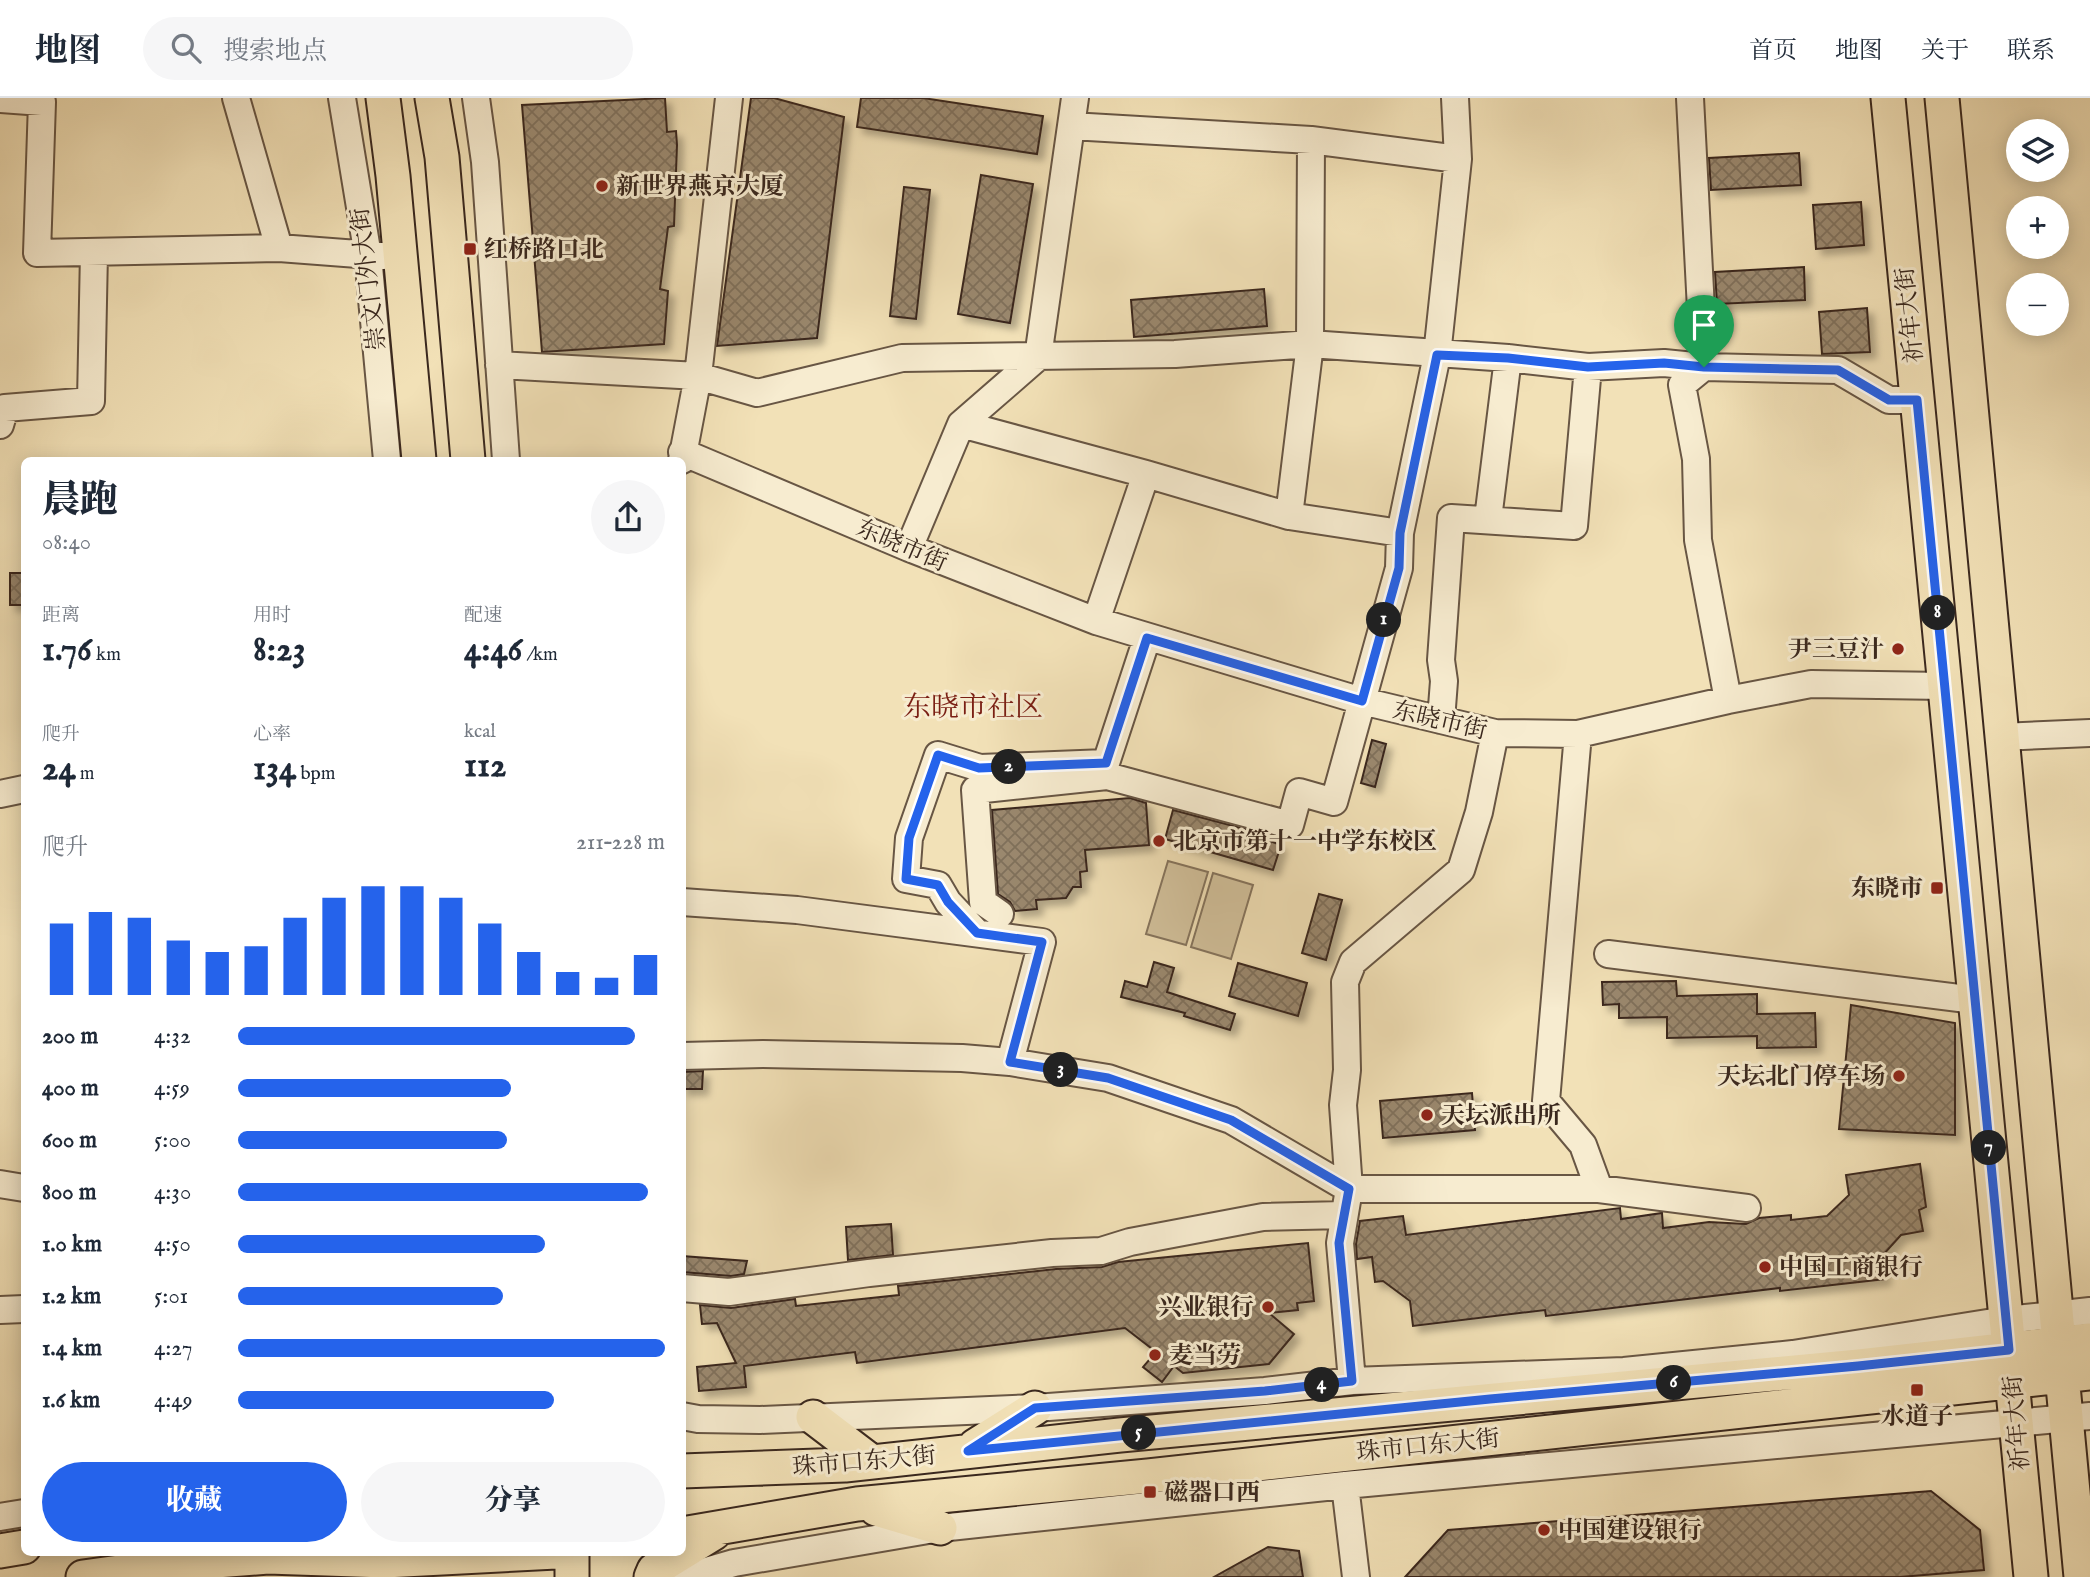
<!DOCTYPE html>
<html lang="zh">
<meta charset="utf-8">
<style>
body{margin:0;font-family:"IM FELL English","Noto Serif SC",serif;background:#f6f6f7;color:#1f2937;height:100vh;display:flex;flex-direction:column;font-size:26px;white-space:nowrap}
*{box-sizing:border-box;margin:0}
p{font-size:23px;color:#747a83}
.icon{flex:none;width:38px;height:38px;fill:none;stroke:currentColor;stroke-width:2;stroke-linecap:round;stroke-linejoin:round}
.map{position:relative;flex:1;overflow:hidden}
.details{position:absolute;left:21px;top:359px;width:665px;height:1099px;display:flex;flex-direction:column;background:#fff;border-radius:10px;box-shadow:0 4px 18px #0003}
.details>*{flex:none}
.buttons{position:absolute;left:2006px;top:21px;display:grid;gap:14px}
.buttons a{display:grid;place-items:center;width:63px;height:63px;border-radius:50%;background:#fff;box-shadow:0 4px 18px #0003;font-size:35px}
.pin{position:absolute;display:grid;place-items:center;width:60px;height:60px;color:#fff;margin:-72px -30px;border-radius:50% 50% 50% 0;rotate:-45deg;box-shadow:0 0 7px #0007}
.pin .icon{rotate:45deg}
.km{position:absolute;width:35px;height:35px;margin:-18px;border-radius:50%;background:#222;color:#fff;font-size:19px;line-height:35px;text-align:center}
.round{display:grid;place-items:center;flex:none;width:74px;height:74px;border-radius:37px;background:#f6f6f7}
.overview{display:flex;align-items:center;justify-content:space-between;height:119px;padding:0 21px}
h1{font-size:38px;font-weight:800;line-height:52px}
.metrics{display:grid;grid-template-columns:repeat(3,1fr);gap:10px;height:119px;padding:7px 21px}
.metrics div{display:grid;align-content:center}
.metrics b{font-size:35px;font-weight:800}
.metrics small{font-size:19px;font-weight:400}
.metrics p{font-size:19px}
.chart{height:196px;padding:14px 21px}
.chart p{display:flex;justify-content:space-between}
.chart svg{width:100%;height:126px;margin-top:7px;stroke:#2563eb;stroke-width:6}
.cta{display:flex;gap:14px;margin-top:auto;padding:14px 21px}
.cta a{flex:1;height:80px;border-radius:42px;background:#2563eb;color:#fff;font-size:28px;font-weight:800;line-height:80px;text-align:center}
.cta a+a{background:#f6f6f7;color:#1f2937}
ul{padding:0 21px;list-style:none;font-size:23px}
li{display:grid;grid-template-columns:112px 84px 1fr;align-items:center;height:52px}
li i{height:18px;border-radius:9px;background:#2563eb}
header{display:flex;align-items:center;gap:42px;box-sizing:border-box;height:98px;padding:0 35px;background:#fff;border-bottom:2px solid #e0e1e3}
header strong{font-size:33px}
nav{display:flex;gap:38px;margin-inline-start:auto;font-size:24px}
.search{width:490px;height:63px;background:#f6f6f7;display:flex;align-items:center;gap:18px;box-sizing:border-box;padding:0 24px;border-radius:38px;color:#747a83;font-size:26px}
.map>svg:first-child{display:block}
.pitch{fill:#d3c29d;stroke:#86755e;stroke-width:2}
.building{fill:url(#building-cross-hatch);stroke:#3a281e;stroke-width:2;filter:url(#shadow)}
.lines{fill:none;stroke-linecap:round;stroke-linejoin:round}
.minor-casing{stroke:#685644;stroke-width:30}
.major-casing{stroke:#3a281e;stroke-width:37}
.minor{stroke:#f7ecd0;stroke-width:26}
.major{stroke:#f2e1b7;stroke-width:33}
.route-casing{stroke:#fff;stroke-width:14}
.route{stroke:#2563eb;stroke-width:9}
.poi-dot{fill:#8f2418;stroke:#f7ecd0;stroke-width:2.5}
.labels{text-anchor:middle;stroke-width:6;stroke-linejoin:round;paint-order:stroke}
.poi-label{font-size:24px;font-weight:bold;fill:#3a281e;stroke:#f7ecd0;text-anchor:start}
.street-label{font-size:24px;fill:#3a281e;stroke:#f7ecd0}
.quarter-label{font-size:28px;fill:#7a1f14;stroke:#f7ecd0}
</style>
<header>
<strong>地图</strong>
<div class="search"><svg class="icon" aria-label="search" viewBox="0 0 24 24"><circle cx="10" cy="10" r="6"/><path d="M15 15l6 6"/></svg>搜索地点</div>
<nav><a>首页</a><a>地图</a><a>关于</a><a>联系</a></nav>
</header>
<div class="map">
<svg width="2090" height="1479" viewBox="0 0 2090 1479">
<defs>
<pattern id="building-cross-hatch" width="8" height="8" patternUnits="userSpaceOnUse" patternTransform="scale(1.75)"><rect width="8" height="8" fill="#9a886e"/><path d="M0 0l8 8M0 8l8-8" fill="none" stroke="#7f6f5a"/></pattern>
<filter id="shadow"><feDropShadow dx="6" dy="6" stdDeviation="3.5" flood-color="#0004"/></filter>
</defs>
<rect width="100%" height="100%" fill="#f2e1b7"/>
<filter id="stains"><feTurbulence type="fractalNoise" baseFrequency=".00286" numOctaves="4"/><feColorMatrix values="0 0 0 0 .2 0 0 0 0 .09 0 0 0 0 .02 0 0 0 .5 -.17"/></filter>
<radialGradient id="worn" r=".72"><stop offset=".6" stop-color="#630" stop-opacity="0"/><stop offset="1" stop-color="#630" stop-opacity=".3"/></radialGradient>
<!-- pitch -->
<path class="pitch" d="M1168,763l40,11 -22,73 -40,-11z
M1213,775l40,12 -22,74 -40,-12z"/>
<!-- building -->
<path class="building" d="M665,0l2,34 9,-1 1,14 -3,81 -6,1 -8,62 8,2 -4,53 -122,8 -20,-247z
M751,0h23l70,19 -27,221 -100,8z
M861,0h62l120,18 -6,38 -180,-27z
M1799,55l2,32 -90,5 -2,-32z
M981,77l52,9 -23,139 -52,-9z
M904,89l26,3 -14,129 -26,-3z
M1861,104l3,43 -48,4 -3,-44z
M1804,169l1,33 -88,4 -2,-32z
M1264,191l3,37 -133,11 -3,-37z
M1867,210l3,44 -48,2 -3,-42z
M10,475h14v32h-14z
M1372,642l14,4 -11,43 -14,-4z
M1130,700l16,5 3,42 -64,5 2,21 -7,1 1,15h-8l-7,11 -30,2 1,9 -22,2 -5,-9 -12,-8 -6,-84z
M1173,712l98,26 -1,5 11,4 -8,25 -108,-31z
M1319,796l23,6 -16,60 -24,-7z
M1154,864l20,6 -7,24 68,22 -5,16 -46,-14 1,-3 -64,-16 4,-16 22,6z
M1238,865l69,20 -9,33 -69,-20z
M1676,883l1,15 80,-2v20l58,-1 1,34 -59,1v-12l-90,2v-21l-48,1v-14l-16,1 -1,-23z
M1851,907l104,18v112l-116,-6z
M703,973l-1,18h-20v-17z
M1472,995l3,37 -92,8 -3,-37z
M1920,1066l6,43 -7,3 4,21 -22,4 -19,21 3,23 -105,12v-3l-234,28 -1,-6 -132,16 -3,-25 -27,-20 -8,1 -3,-25 -15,2 -1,-15 4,-23 43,-5 3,19 214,-27 1,11 41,-6 1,15 46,-6 37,2 13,-6 32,-3v5l36,-4 22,-21 -3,-20z
M891,1126l2,31 -45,5 -2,-33z
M1308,1145l6,58 -17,2 1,7 -29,3 25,21 -25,30 -86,9 -9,-7 -12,16 -19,-15 13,-15 -31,-24 -268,35 -2,-11 -111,14 2,21 -47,4 -2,-24 39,-4 -19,-40 -15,1 -2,-19 31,3 64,-9 1,7 103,-11 -1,-9 158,-17 46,-2 16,-5z
M682,1158l65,5 -3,13 -13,2 -49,-4z
M1931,1393l49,39 4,40 -84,7h-495l43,-47z
M1268,1449l31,4 4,26h-89z"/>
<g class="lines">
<defs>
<path id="minor" d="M236,0l43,150 105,8
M342,0l26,158 19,204
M476,0l9,64 21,298
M1690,0l14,269 -22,18 14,74 2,81 30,160
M0,1l42,3 -5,151 242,-5
M1071,28l240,14 147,19
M499,267l199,11 59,17 145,-35 273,-4 135,-10 198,14 80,9 76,-4 40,4 134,3 51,30h28
M961,326l185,50 143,42 111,17
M0,327l5,-17 86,-7 3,-149
M682,354l227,96 187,73 266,80 133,32 83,1 150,-34 83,-16 134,2
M682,362l16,-84 31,-278
M1289,418l21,-172 1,-204
M1488,421l20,-161
M909,450l52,-124 77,-67 37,-259
M1096,523l50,-147
M1441,622l3,-39 -3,-21 10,-142 123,8 14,-159
M2001,639l89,-4
M0,696l24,-5
M682,804l115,8 245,32 -32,120
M1000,816l-17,-12 -8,-112 132,-14 183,49 9,-33 35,10 65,-234 1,-35 37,-178 21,-196 -3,-61
M977,835l-29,-31 -10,-17 -32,-6 3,-41 29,-83 42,13 126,-5 41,-125
M1608,856l367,46
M682,958l81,-2 199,4 48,4 98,16 123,42 118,69h250l-16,-44 -37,-44 32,-367
M0,1086l24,4
M1599,1091l148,19
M682,1190l47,4 140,-19 183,-20 49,-2 29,-9 133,-25 81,-2
M0,1212l24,-1
M1352,1283l-12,-138 9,-54 -6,-84 4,-35 -2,-88 8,-20 108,-92 18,-58 16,-79
M682,1318l16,3 62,1 275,-12 230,-17 87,-10 272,-10 169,-17 213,-34 84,-9
M1345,1387l11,92
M0,1419l24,-4
M686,1479l48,-14 206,-35 405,-43 745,-69"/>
<path id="major" d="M383,0l10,78 26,284
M432,0l10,59 26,303
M1888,0l143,1479
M1942,0l139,1479
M813,1319l59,45
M975,1348l60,-38
M682,1373l163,-6 275,-30 739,-69 231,-26
M876,1411l64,19
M682,1436l175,-30 291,-28 942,-103
M0,1453l24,-4
M572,1454v25
M83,1479l94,-13 91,-7 117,4 171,-9
M651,1479l3,-7 60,-37"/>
</defs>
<!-- minor casing -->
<use href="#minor" class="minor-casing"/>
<!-- major casing -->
<use href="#major" class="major-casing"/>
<!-- minor -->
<use href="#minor" class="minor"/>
<!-- major -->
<use href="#major" class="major"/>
</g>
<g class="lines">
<defs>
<path id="route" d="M1437,257l71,3 80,9 76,-4 40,4 134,3 51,30h28l92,950 -151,16 -368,33 -522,52 67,-43 230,-17 87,-10 -13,-138 10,-54 -118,-69 -123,-42 -98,-16 32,-120 -65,-9 -29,-31 -10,-17 -32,-6 3,-41 29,-83 41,13 127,-5 41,-125 215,63 37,-133 1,-35z"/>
</defs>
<!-- route casing -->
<use href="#route" class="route-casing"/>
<!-- route -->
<use href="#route" class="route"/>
</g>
<!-- markers -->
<g class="poi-dot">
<circle cx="602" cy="88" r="7"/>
<rect x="463" y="144" width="14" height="14" rx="3.5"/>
<circle cx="1898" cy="551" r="7"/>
<circle cx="1159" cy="743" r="7"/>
<rect x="1930" y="783" width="14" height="14" rx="3.5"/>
<circle cx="1899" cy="978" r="7"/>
<circle cx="1427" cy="1017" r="7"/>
<circle cx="1765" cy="1169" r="7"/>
<circle cx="1268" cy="1209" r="7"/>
<circle cx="1155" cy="1257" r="7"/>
<rect x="1910" y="1285" width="14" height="14" rx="3.5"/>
<rect x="1143" y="1387" width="14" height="14" rx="3.5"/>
<circle cx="1544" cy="1432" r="7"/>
</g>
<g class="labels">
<!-- poi labels -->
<g class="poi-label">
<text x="616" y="96">新世界燕京大厦</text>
<text x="484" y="159">红桥路口北</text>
<text x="1884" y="559" text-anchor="end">尹三豆汁</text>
<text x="1173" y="751">北京市第十一中学东校区</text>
<text x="1923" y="798" text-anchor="end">东晓市</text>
<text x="1885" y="986" text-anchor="end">天坛北门停车场</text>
<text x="1441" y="1025">天坛派出所</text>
<text x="1779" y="1177">中国工商银行</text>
<text x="1254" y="1217" text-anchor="end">兴业银行</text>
<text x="1169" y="1265">麦当劳</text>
<text x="1917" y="1326" text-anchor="middle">水道子</text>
<text x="1164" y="1402">磁器口西</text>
<text x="1558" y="1440">中国建设银行</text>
</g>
<!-- street labels -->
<g class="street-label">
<text transform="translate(368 181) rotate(-97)" y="8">崇文门外大街</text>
<text transform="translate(1909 217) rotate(-96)" y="8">祈年大街</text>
<text transform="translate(902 447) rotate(23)" y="8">东晓市街</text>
<text transform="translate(1440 622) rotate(13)" y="8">东晓市街</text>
<text transform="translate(2016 1325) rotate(-95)" y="8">祈年大街</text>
<text transform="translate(1428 1347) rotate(-6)" y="8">珠市口东大街</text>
<text transform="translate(864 1363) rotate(-5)" y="8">珠市口东大街</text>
</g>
<!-- quarter labels -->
<g class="quarter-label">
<text x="973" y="618">东晓市社区</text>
</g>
</g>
<rect width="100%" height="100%" filter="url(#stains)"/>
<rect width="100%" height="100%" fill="url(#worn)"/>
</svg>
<div class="buttons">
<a><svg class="icon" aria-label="layers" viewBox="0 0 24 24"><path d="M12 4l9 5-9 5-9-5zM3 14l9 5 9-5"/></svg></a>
<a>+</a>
<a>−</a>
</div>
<div class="pin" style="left:1704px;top:269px;background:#1e9e55"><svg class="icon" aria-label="arrive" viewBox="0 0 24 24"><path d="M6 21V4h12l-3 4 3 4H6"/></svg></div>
<b class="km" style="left:1384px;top:522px">1</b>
<b class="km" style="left:1009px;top:669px">2</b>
<b class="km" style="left:1061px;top:972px">3</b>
<b class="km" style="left:1322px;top:1287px">4</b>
<b class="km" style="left:1139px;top:1335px">5</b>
<b class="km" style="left:1674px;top:1285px">6</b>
<b class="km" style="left:1989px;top:1050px">7</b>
<b class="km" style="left:1938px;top:515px">8</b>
<section class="details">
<div class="overview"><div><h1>晨跑</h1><p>08:40</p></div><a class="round"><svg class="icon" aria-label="share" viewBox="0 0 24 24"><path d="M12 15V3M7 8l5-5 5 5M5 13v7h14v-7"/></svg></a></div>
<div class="metrics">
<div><p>距离</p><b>1.76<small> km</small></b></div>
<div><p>用时</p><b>8:23</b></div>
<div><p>配速</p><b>4:46<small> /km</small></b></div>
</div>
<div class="metrics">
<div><p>爬升</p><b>24<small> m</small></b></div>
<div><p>心率</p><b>134<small> bpm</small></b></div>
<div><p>kcal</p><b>112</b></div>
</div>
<div class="chart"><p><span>爬升</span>211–228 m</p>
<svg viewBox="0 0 160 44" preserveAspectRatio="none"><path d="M5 44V19M15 44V15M25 44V17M35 44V25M45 44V29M55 44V27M65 44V17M75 44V10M85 44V6M95 44V6M105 44V10M115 44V19M125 44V29M135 44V36M145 44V38M155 44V30"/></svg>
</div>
<ul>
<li><b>200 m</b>4:32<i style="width:93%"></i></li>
<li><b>400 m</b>4:59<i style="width:64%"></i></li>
<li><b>600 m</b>5:00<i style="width:63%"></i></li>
<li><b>800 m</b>4:30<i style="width:96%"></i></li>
<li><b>1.0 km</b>4:50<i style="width:72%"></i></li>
<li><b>1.2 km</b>5:01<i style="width:62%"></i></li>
<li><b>1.4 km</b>4:27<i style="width:100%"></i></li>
<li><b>1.6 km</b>4:49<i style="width:74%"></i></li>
</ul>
<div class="cta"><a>收藏</a><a>分享</a></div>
</section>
</div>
